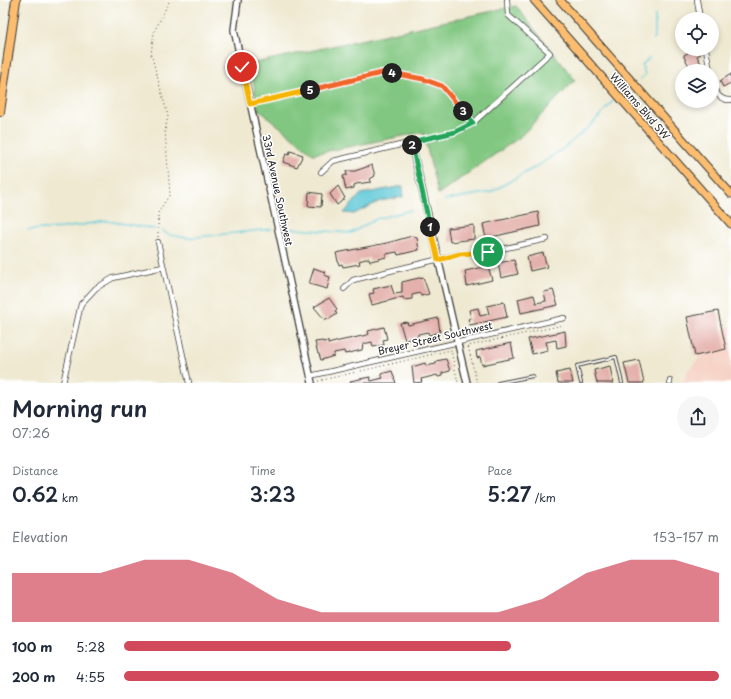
<!DOCTYPE html>
<meta charset="utf-8">
<style>
body{margin:0;font-family:"Playpen Sans",sans-serif;background:#f6f6f7;color:#1f2937;height:100vh;display:flex;flex-direction:column;font-size:15px;white-space:nowrap}
*{box-sizing:border-box;margin:0}
p{font-size:13px;color:#747a83}
.icon{flex:none;width:22px;height:22px;fill:none;stroke:currentColor;stroke-width:2;stroke-linecap:round;stroke-linejoin:round}
.map{position:relative;height:383px;overflow:hidden}
.drawer{display:flex;flex-direction:column;background:#fff;flex:1}
.drawer>*{flex:none}
.controls{position:absolute;left:675px;top:12px;display:grid;gap:8px}
.controls a{display:grid;place-items:center;width:44px;height:44px;border-radius:50%;background:#fff;box-shadow:0 2px 6px #0003;font-size:20px}
.pin{position:absolute;display:grid;place-items:center;width:34px;height:34px;color:#fff;margin:-17px;border:2px solid #fff;border-radius:50%;box-shadow:0 1px 4px #0007}
.km{position:absolute;width:20px;height:20px;margin:-10px;border-radius:50%;background:#222;color:#fff;font-size:11px;line-height:20px;text-align:center}
.round{display:grid;place-items:center;flex:none;width:42px;height:42px;border-radius:21px;background:#f6f6f7}
.summary{display:flex;align-items:center;justify-content:space-between;height:68px;padding:0 12px}
h1{font-size:22px;font-weight:600;line-height:30px}
.metrics{display:grid;grid-template-columns:repeat(3,1fr);gap:6px;height:68px;padding:4px 12px}
.metrics div{display:grid;align-content:center}
.metrics b{font-size:20px;font-weight:600}
.metrics small{font-size:11px;font-weight:400}
.metrics p{font-size:11px}
.chart{height:112px;padding:8px 12px}
.chart p{display:flex;justify-content:space-between}
.chart svg{width:100%;height:72px;margin-top:4px;fill:#d1495b;opacity:.7}
ul{padding:0 12px;list-style:none;font-size:13px}
li{display:grid;grid-template-columns:64px 48px 1fr;align-items:center;height:30px}
li i{height:10px;border-radius:5px;background:#d1495b}
.map>svg:first-child{display:block}
.built{fill:#f6d2c5}
.green{fill:#81c781;stroke:#4e724e}
.water{fill:#5ec9d7;stroke:#3d727a}
.lines{fill:none;stroke-linecap:round;stroke-linejoin:round}
.stream{stroke:#5ec9d7;stroke-width:1.5}
.building{fill:#e4b0ab}
.service-casing{stroke:#3c3b37;stroke-width:4}
.minor-casing{stroke:#3c3b37;stroke-width:6}
.tertiary-casing{stroke:#3c3b37;stroke-width:8}
.primary-casing{stroke:#3c3b37;stroke-width:9}
.motorway-casing{stroke:#3c3b37;stroke-width:10}
.path{stroke:#3c3b37;stroke-width:1;stroke-dasharray:1 3;stroke-linecap:butt}
.service{stroke:#fff;stroke-width:2}
.minor{stroke:#fff;stroke-width:4.5}
.tertiary{stroke:#fff;stroke-width:5.5}
.primary{stroke:#fcbd6f;stroke-width:7}
.motorway{stroke:#fcbd6f;stroke-width:8}
.split-1-casing{stroke:#fff;stroke-width:8}
.split-2-casing{stroke:#fff;stroke-width:8}
.split-3-casing{stroke:#fff;stroke-width:8}
.split-4-casing{stroke:#fff;stroke-width:8}
.split-5-casing{stroke:#fff;stroke-width:8}
.split-6-casing{stroke:#fff;stroke-width:8}
.split-1{stroke:#f5b400;stroke-width:5}
.split-2{stroke:#22a559;stroke-width:5}
.split-3{stroke:#22a559;stroke-width:5}
.split-4{stroke:#f0652b;stroke-width:5}
.split-5{stroke:#f0652b;stroke-width:5}
.split-6{stroke:#f5b400;stroke-width:5}
.labels{text-anchor:middle;stroke-width:3;stroke-linejoin:round;paint-order:stroke}
.street-label{font-size:10px;fill:#1c1c1c;stroke:#fff}
</style>
<div class="map">
<svg width="731" height="383" viewBox="0 0 731 383">
<rect width="100%" height="100%" fill="#fff"/>
<filter id="ink" filterUnits="userSpaceOnUse"><feTurbulence type="fractalNoise" baseFrequency=".025" numOctaves="2"/><feDisplacementMap in="SourceGraphic" scale="8" xChannelSelector="R" yChannelSelector="G"/><feConvolveMatrix kernelMatrix="1 2 1 2 8 2 1 2 1" color-interpolation-filters="sRGB"/></filter>
<filter id="wash" filterUnits="userSpaceOnUse"><feTurbulence type="fractalNoise" baseFrequency=".012" numOctaves="4" result="noise"/><feDisplacementMap in="SourceGraphic" scale="16" xChannelSelector="R" yChannelSelector="G"/><feGaussianBlur stdDeviation="0.9" result="paint"/><feColorMatrix in="noise" values="0 0 0 0 0 0 0 0 0 0 0 0 0 0 0 0 0 1.4 0 .05"/><feComposite in="paint" operator="in"/></filter>
<g filter="url(#wash)">
<rect width="100%" height="100%" fill="#efe9d1"/>
<!-- built -->
<path class="built" d="M731,324v59h-48l5,-13z"/>
<!-- green -->
<path class="green" d="M516,6l59,74 -55,57 -82,57 -15,-62 -110,22 -55,-45 -8,-45z"/>
<!-- water -->
<path class="water" d="M403,186v11l-23,4 -26,13 -10,-1 17,-19z"/>
<g class="lines">
<!-- stream -->
<path class="stream" d="M653,40l2,-6v-19
M640,79l5,-4 -3,-10 7,-7
M445,200l46,-8 48,-27 25,-17 27,-23 22,-24
M282,228l69,5 25,-14 35,-9
M28,230l35,-2 44,-7 48,8
M162,231l8,4 18,3 84,-9"/>
</g>
<g id="blocks">
<!-- building -->
<path class="building" d="M695,49h3l3,5 -4,2 7,13 -4,2h-8l-8,-14v-2z
M731,74v9l-8,4 -3,-6z
M290,151l13,4 -6,12 -14,-5 3,-8 3,1z
M372,165l3,11 -5,3 1,3 -15,2 -2,1v3l-8,2 -3,-14 4,-1 -1,-4h9z
M338,186l7,12 -8,7 -7,-11z
M309,192l13,2 -1,13 -13,-1z
M538,212l2,14 -53,12 -2,-4 -2,-10z
M474,225v14l-24,3 -2,-14z
M412,236l5,2 2,12 -21,5 -1,-3 -11,2v3l-11,3 -5,1 -1,-3 -10,3 1,3 -6,1 -11,2 -1,-3 -3,1 -3,-12 51,-10z
M543,253l4,14 -17,4 -3,-14z
M514,260l4,14 -17,4 -3,-15z
M488,266l4,14 -25,6 -2,-15z
M314,268l11,4 -1,3 6,2 -3,12 -18,-5z
M423,277l6,17 -8,2 -1,-3 -8,2v4l-8,1 -1,-3 -31,8 -3,-11 5,-1 -1,-4 18,-4 3,9 8,-1v-11z
M553,290l5,15 -37,8 -3,-14 16,-4 2,8 10,-2 -2,-9z
M329,298l8,11 -2,2 2,3 -9,6 -1,-2 -2,2 -11,-13z
M504,302l3,15 -37,8 -2,-6 3,-1 -2,-8 9,-2 2,8 9,-2 -2,-8z
M718,311l8,38 -31,7 -8,-39z
M438,318l2,14 -11,3 -1,-3 -10,2v3l-13,3 -5,-17 7,-1 1,3z
M384,327l3,12 -4,1 1,5 -11,2 -1,-5 -9,2 -1,6 -17,4 -1,-3 -10,2v3l-13,4 -2,-6h-1l-3,-12 8,-1v1l5,-1v3l11,-3 28,-6 2,-1 -1,-3z
M565,331l1,15 -9,2 -1,-8 -10,2 2,8 -16,4 -4,-15z
M511,343l3,15 -32,7 -2,-8 -3,1 -1,-7z
M446,359l4,12 -8,2v3l-4,1 -1,-2 -16,4 1,3 -8,1 -2,-16 13,-4 1,3 10,-2v-3z
M639,360l5,23h-15l-5,-20z
M610,366l3,17h-16l-3,-13z
M570,370l3,13h-15l-2,-10z
M392,371l4,12h-45l-1,-2 20,-4 1,4 12,-3 -2,-4z"/>
</g>
</g>
<g filter="url(#ink)">
<use href="#blocks" fill-opacity="0" stroke="#3c3b37" stroke-width="1"/>
<g class="lines">
<defs>
<path id="service" d="M498,383l35,-7
M581,383l-4,-17 39,-9 6,26"/>
<path id="minor" d="M697,0l3,19
M706,49l4,22
M712,79c2,11 6,22 19,21
M250,104l136,-32 37,7 19,7 31,37
M321,172l12,-11 122,-29 18,-9 77,-70 -42,-38 -1,-15
M158,242l31,141
M344,289l9,-9 107,-26 28,-2 59,-13
M310,376l254,-58
M670,381v2
M63,383l18,-79 15,-16 17,-10 50,-11"/>
<path id="tertiary" d="M238,0l-4,30 78,353
M411,142l56,241"/>
<path id="primary" d="M534,0l197,224
M560,0l171,194"/>
<path id="motorway" d="M0,112l16,-112"/>
</defs>
<!-- service casing -->
<use href="#service" class="service-casing"/>
<!-- minor casing -->
<use href="#minor" class="minor-casing"/>
<!-- tertiary casing -->
<use href="#tertiary" class="tertiary-casing"/>
<!-- primary casing -->
<use href="#primary" class="primary-casing"/>
<!-- motorway casing -->
<use href="#motorway" class="motorway-casing"/>
<!-- path -->
<path class="path" d="M158,237v-24l12,-19 -5,-63 3,-15 -17,-62 3,-22 16,-32
M318,381l133,-31 7,33
M477,383l-9,-37 95,-21"/>
<!-- service -->
<use href="#service" class="service"/>
<!-- minor -->
<use href="#minor" class="minor"/>
<!-- tertiary -->
<use href="#tertiary" class="tertiary"/>
<!-- primary -->
<use href="#primary" class="primary"/>
<!-- motorway -->
<use href="#motorway" class="motorway"/>
</g>
</g>
<g class="lines" filter="url(#ink)">
<defs>
<path id="split-1" d="M430,227l8,33 22,-6 28,-2"/>
<path id="split-2" d="M412,145l18,82"/>
<path id="split-3" d="M412,145l-1,-3 44,-10 18,-9 -10,-12"/>
<path id="split-4" d="M392,73l31,6 19,7 21,25"/>
<path id="split-5" d="M310,90l76,-18 6,1"/>
<path id="split-6" d="M242,67l8,37 60,-14"/>
</defs>
<!-- split-1 casing -->
<use href="#split-1" class="split-1-casing"/>
<!-- split-2 casing -->
<use href="#split-2" class="split-2-casing"/>
<!-- split-3 casing -->
<use href="#split-3" class="split-3-casing"/>
<!-- split-4 casing -->
<use href="#split-4" class="split-4-casing"/>
<!-- split-5 casing -->
<use href="#split-5" class="split-5-casing"/>
<!-- split-6 casing -->
<use href="#split-6" class="split-6-casing"/>
<!-- split-1 -->
<use href="#split-1" class="split-1"/>
<!-- split-2 -->
<use href="#split-2" class="split-2"/>
<!-- split-3 -->
<use href="#split-3" class="split-3"/>
<!-- split-4 -->
<use href="#split-4" class="split-4"/>
<!-- split-5 -->
<use href="#split-5" class="split-5"/>
<!-- split-6 -->
<use href="#split-6" class="split-6"/>
</g>
<g class="labels">
<!-- street labels -->
<g class="street-label">
<text transform="translate(640 106) rotate(49)" y="4">Williams Blvd SW</text>
<text transform="translate(278 190) rotate(78)" y="4">33rd Avenue Southwest</text>
<text transform="translate(435 338) rotate(-13)" y="4">Breyer Street Southwest</text>
</g>
</g>
</svg>
<div class="controls">
<a><svg class="icon" aria-label="locate" viewBox="0 0 24 24"><circle cx="12" cy="12" r="6"/><path d="M12 2v4M12 18v4M2 12h4M18 12h4"/></svg></a>
<a><svg class="icon" aria-label="layers" viewBox="0 0 24 24"><path d="M12 4l9 5-9 5-9-5zM3 14l9 5 9-5"/></svg></a>
</div>
<div class="pin" style="left:488px;top:252px;background:#1e9e55"><svg class="icon" aria-label="arrive" viewBox="0 0 24 24"><path d="M6 21V4h12l-3 4 3 4H6"/></svg></div>
<div class="pin" style="left:242px;top:67px;background:#d93025"><svg class="icon" aria-label="check" viewBox="0 0 24 24"><path d="M5 12l5 5 9-10"/></svg></div>
<b class="km" style="left:430px;top:227px">1</b>
<b class="km" style="left:412px;top:145px">2</b>
<b class="km" style="left:463px;top:111px">3</b>
<b class="km" style="left:392px;top:73px">4</b>
<b class="km" style="left:310px;top:90px">5</b>
</div>
<section class="drawer">
<div class="summary"><div><h1>Morning run</h1><p>07:26</p></div><a class="round"><svg class="icon" aria-label="share" viewBox="0 0 24 24"><path d="M12 15V3M7 8l5-5 5 5M5 13v7h14v-7"/></svg></a></div>
<div class="metrics">
<div><p>Distance</p><b>0.62<small> km</small></b></div>
<div><p>Time</p><b>3:23</b></div>
<div><p>Pace</p><b>5:27<small> /km</small></b></div>
</div>
<div class="chart"><p><span>Elevation</span>153–157 m</p>
<svg viewBox="0 0 160 44" preserveAspectRatio="none"><path d="M0 44V14L10 14L20 14L30 6L40 6L50 14L60 30L70 38L80 38L90 38L100 38L110 38L120 30L130 14L140 6L150 6L160 14V44z"/></svg>
</div>
<ul>
<li><b>100 m</b>5:28<i style="width:65%"></i></li>
<li><b>200 m</b>4:55<i style="width:100%"></i></li>
</ul>
</section>
